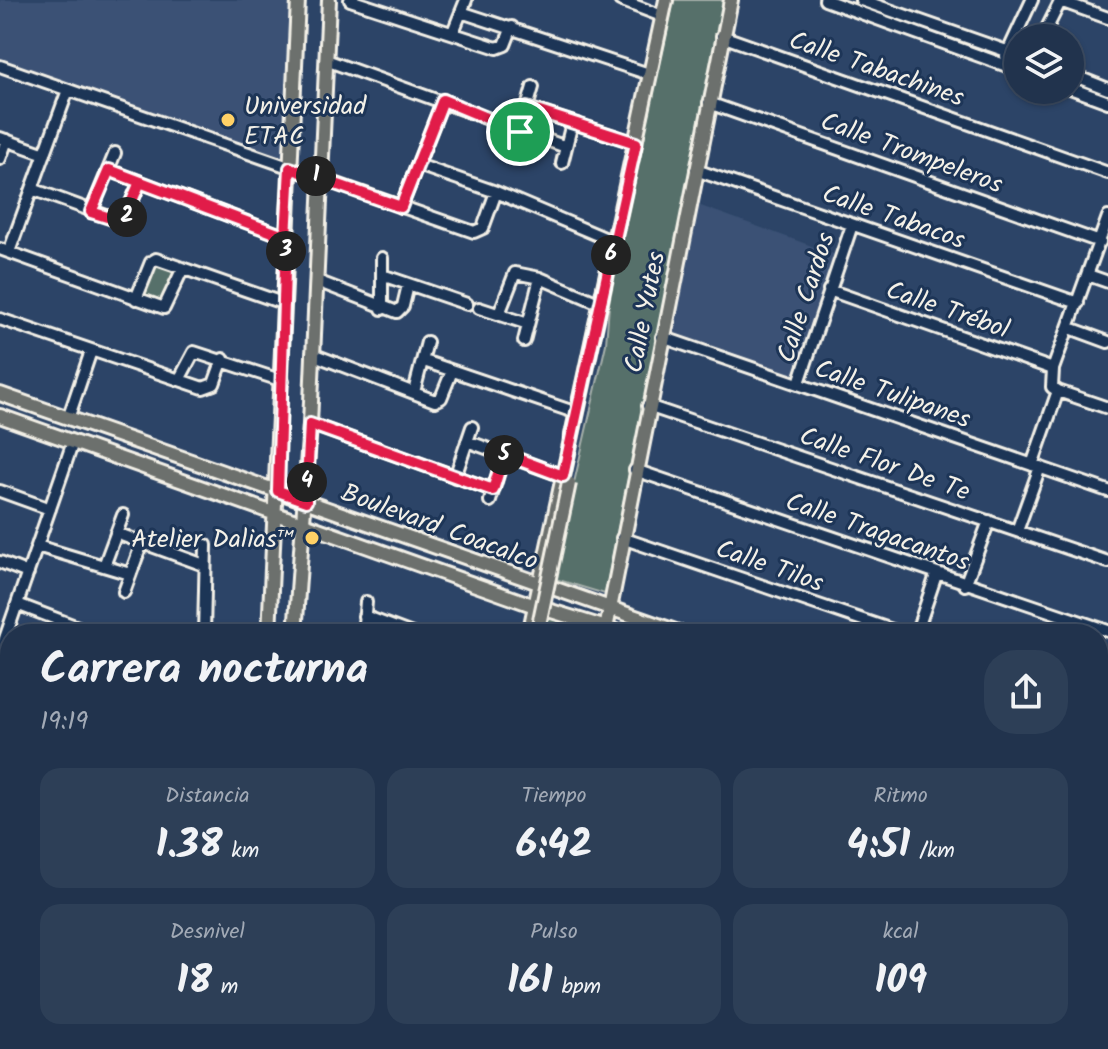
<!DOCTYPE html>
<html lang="es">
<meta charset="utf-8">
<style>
body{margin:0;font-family:Kalam,sans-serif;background:#2d3f57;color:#f1f3f6;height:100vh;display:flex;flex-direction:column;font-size:30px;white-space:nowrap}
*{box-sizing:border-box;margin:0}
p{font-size:26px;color:#a2aab6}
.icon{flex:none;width:44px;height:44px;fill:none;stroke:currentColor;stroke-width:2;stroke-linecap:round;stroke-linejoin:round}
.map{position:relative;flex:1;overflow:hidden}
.drawer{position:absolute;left:0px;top:624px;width:1108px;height:426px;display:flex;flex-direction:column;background:#21334d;border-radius:32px 32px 0 0;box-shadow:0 2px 6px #0004,0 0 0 2px #3e4e65}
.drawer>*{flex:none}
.controls{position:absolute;left:1004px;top:24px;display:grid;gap:16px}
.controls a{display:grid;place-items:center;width:80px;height:80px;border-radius:50%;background:#21334d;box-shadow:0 2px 6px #0004,0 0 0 2px #3e4e65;font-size:40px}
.pin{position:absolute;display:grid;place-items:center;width:68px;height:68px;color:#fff;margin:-34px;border:4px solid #fff;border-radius:50%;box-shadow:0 2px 8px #0007}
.km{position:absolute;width:40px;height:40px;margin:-20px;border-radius:50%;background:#222;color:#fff;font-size:22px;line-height:40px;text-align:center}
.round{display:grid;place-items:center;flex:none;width:84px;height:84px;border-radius:32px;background:#2d3f57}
.head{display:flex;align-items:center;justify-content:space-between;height:136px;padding:0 40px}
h1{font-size:44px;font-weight:700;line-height:60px}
.stats{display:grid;grid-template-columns:repeat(3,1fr);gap:12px;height:136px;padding:8px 40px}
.stats div{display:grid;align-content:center;border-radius:20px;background:#2d3f57;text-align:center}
.stats b{font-size:40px;font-weight:700}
.stats small{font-size:22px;font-weight:400}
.stats p{font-size:22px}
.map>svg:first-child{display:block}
.built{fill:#3a5174}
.green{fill:#576f6b;stroke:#a6b0aa;stroke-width:2}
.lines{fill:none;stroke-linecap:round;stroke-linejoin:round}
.minor-casing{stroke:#f4f1e8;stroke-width:16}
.major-casing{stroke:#f4f1e8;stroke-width:18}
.minor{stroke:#1d3557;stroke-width:10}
.major{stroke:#6c706d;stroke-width:12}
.major-bridge-casing{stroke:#f4f1e8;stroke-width:18;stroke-linecap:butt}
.major-bridge{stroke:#6c706d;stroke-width:12}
.route-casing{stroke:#fff;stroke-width:16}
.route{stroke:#e11d48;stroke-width:10}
.poi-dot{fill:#ffd166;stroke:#1d3557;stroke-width:3}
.labels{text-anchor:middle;stroke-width:6;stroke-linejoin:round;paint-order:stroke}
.street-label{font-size:26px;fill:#f4f1e8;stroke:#1d3557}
.poi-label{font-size:26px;fill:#f4f1e8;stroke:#1d3557;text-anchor:start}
</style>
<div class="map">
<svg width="1108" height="1049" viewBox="0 0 1108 1049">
<rect width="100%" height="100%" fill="#2c4467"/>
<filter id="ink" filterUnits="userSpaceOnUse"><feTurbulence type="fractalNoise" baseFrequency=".0125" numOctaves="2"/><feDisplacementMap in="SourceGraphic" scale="16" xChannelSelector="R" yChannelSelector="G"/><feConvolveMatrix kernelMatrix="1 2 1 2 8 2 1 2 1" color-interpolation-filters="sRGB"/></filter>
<g filter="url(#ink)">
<!-- built -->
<path class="built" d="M0,0h291l-5,161 -286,-101z
M698,205l136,49 -40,122 -121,-42z"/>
<!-- green -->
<path class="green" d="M674,0h50l-119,594 -53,-16 54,-234 4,-52z
M155,261l25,8 -16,36 -26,-8z
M545,615l54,17v2h-58z
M224,1040h212l-2,9h-201z
M451,1040h50l-2,9h-49z"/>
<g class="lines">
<defs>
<path id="minor" d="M350,0l147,48 8,-3 7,-18
M620,0l42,16
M825,0l193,70
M861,0l157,55
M1060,1l48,17
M461,12l188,62
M453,32l13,-32
M722,36l386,137
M1042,38l19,-38
M1006,56l26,-56
M326,60l240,87
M0,66l474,166 9,-4 13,-36
M1070,74l38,15
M1070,88l38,14
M709,103l391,139
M527,108l109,35
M520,132l13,-45
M0,138l45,16
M0,159l7,-19
M562,163l10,-40
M418,165l78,27 118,50
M109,170l177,67
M696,170l382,133
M32,189l91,33 17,-40
M401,207l42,-107
M91,212l24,-59
M0,249l164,59 19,-40
M9,252l59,-162
M382,275l85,29
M1088,275l20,7
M317,281l80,31 6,-6 5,-21
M829,290l224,79
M136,299l15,-37 5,-3 129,45
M479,308l49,16
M382,309v-51
M499,314l16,-41 25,5 61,26
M0,319l203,69 11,-4 9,-25
M1070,328l38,14
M662,337l446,154
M524,341l16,-63
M312,354l123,47 6,-3 11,-27
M424,361l153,52
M179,380l15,-28 89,29
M799,383l53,-158
M1058,391l50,17
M414,392l13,-50
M648,406l460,156
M69,416l22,-65
M310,424l183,66
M467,441l96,35
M1032,465l26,-74 -6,-4 1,-18 55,-152
M635,470l473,161
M455,477l17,-50
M0,491l50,18
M490,501l14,-47
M1017,531l23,-64
M116,533l88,32
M622,538l282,96
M37,546l93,28
M0,562l28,11
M104,566l19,-51
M965,585l24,-64
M124,592l18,-49
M17,604l79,30
M364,616l48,18
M204,634l2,-89
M363,634l3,-32
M916,634l20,-59
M0,653l73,-211
M1098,702l10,3
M0,711l10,3
M1098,742l10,-25
M0,798l10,-28
M0,814l10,3
M1098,855l10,3
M0,883l10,3
M1098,913l10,4
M0,957l10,4
M0,972l10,3
M1098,972l10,4
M1098,1029l10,3
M167,1040l7,9
M209,1040l9,9
M593,1040l26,9
M778,1040l26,9
M968,1040l25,9
M45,1049v-1"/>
<path id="major" d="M0,394l684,240
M0,416l535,190 91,28
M269,634l29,-634
M295,634l15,-210 19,-424
M529,634l137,-634
M605,634l126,-634
M1098,755h10
M1098,795l10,3
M155,1049l3,-9
M183,1049l3,-9
M439,1049l2,-9
M505,1049l2,-9"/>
</defs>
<!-- minor casing -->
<use href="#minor" class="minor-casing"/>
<!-- major casing -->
<use href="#major" class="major-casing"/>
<!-- minor -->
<use href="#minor" class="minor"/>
<!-- major -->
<use href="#major" class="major"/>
<defs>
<path id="major-bridge" d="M537,634l32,-151"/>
</defs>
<!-- major-bridge casing -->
<use href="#major-bridge" class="major-bridge-casing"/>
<!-- major-bridge -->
<use href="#major-bridge" class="major-bridge"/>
</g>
</g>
<g class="lines" filter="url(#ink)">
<defs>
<path id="route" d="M520,132l-77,-32 -42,107 -111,-39 -4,69 -146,-55 -17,40 -32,-10 18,-42 177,67 -8,254 28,10 4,-77 183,66 11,-36 59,22 73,-333 -109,-35 -7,24"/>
</defs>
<!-- route casing -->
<use href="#route" class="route-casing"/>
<!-- route -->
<use href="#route" class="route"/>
</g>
<!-- markers -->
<g class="poi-dot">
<circle cx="228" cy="120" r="8"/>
<circle cx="312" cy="538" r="8"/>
</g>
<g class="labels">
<!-- street labels -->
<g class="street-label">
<text transform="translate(877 68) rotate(19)" y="9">Calle Tabachines</text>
<text transform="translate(912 152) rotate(20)" y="9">Calle Trompeleros</text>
<text transform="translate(894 216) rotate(19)" y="9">Calle Tabacos</text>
<text transform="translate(805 297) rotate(-72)" y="9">Calle Cardos</text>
<text transform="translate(948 309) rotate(19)" y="9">Calle Trébol</text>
<text transform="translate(644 312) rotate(-79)" y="9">Calle Yutes</text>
<text transform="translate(893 393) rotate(19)" y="9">Calle Tulipanes</text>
<text transform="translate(885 463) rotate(19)" y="9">Calle Flor De Te</text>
<text transform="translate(440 526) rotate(20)" y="9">Boulevard Coacalco</text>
<text transform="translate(878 531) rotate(19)" y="9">Calle Tragacantos</text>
<text transform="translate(770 565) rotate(19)" y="9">Calle Tilos</text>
</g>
<!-- poi labels -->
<g class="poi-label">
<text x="244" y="114">Universidad<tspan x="244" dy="30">ETAC</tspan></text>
<text x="296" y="547" text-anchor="end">Atelier Dalias™</text>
</g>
</g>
</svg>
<div class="controls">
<a><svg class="icon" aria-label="layers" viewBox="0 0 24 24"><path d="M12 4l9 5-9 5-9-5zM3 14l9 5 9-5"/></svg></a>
</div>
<div class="pin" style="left:520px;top:132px;background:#1e9e55"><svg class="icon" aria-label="arrive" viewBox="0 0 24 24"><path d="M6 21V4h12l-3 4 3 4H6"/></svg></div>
<b class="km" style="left:316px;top:176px">1</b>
<b class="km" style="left:127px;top:217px">2</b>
<b class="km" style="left:286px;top:251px">3</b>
<b class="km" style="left:307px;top:482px">4</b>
<b class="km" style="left:504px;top:455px">5</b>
<b class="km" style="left:611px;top:255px">6</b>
<section class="drawer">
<div class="head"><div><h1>Carrera nocturna</h1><p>19:19</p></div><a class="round"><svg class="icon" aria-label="share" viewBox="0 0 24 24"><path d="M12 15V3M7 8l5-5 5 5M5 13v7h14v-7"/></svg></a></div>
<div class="stats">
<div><p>Distancia</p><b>1.38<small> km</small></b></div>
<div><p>Tiempo</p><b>6:42</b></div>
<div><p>Ritmo</p><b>4:51<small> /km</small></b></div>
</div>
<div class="stats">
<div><p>Desnivel</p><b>18<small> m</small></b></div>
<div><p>Pulso</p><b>161<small> bpm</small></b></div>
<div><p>kcal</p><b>109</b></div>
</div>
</section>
</div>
